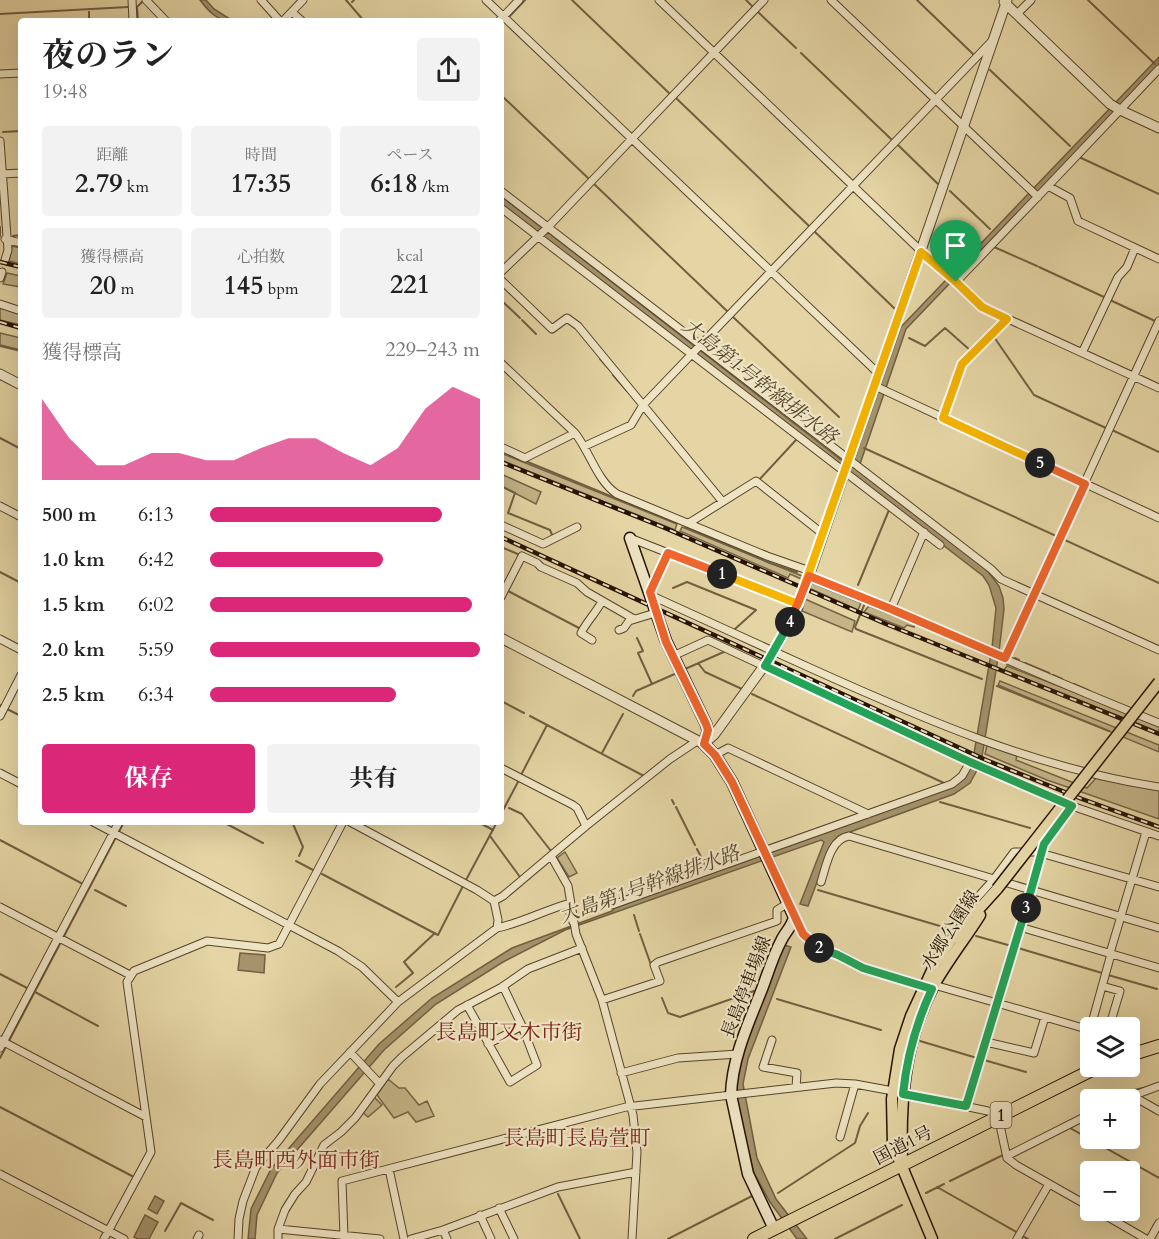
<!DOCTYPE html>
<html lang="ja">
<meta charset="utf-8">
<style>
body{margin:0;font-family:Cardo,"Noto Serif JP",serif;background:#f2f2f2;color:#222;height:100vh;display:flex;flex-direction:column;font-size:22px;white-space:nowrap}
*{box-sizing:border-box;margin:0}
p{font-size:20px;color:#767676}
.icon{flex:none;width:33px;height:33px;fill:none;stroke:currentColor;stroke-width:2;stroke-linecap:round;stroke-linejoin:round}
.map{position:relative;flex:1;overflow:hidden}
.drawer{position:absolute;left:18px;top:18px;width:486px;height:807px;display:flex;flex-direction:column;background:#fff;border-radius:6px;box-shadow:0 6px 24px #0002}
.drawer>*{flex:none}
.tools{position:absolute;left:1080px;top:1017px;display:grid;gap:12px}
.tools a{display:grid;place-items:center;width:60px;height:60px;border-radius:6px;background:#fff;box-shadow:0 6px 24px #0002;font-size:30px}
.pin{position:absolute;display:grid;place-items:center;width:51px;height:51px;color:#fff;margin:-62px -26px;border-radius:50% 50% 50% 0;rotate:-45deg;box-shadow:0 0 6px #0007}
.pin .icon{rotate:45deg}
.km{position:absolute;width:30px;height:30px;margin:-15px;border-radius:50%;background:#222;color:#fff;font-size:16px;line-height:30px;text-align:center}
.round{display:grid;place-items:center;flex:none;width:63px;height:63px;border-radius:6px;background:#f2f2f2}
.summary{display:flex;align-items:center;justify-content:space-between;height:102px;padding:0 24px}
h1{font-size:33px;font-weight:700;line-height:45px}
.figures{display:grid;grid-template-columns:repeat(3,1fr);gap:9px;height:102px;padding:6px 24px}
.figures div{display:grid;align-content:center;border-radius:6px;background:#f2f2f2;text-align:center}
.figures b{font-size:26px;font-weight:700}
.figures small{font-size:16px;font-weight:400}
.figures p{font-size:16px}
.chart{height:168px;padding:12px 24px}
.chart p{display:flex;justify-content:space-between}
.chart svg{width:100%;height:108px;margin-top:6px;fill:#db2777;opacity:.7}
.button{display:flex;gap:12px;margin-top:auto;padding:12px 24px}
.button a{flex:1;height:69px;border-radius:6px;background:#db2777;color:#fff;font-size:24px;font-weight:700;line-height:69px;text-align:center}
.button a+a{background:#f2f2f2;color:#222}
ul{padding:0 24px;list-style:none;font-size:20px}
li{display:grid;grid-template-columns:96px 72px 1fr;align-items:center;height:45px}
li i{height:15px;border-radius:8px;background:#db2777}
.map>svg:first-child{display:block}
.green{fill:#c4b488;stroke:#746344;stroke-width:1.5}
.water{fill:#a4936c;stroke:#715f41;stroke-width:1.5}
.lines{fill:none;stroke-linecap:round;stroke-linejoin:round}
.stream{stroke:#715f41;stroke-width:2}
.minor-casing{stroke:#554329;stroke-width:9}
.tertiary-casing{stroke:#554329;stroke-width:11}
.secondary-casing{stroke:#251200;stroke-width:13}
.primary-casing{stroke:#251200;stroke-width:13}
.trunk-casing{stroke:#251200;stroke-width:14}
.minor{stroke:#eee4c4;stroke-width:7}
.tertiary{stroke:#eee4c4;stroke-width:9}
.secondary{stroke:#eee4c4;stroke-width:10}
.primary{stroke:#e5d5a4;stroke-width:10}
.trunk{stroke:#e5d5a4;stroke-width:12}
.rail-casing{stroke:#251200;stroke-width:4.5}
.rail{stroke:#eee4c4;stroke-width:2;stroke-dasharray:7;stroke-linecap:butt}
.primary-bridge-casing{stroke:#251200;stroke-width:13;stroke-linecap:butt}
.primary-bridge{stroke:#e5d5a4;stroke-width:10}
.split-1-casing{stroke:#fff;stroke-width:12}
.split-2-casing{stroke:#fff;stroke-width:12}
.split-3-casing{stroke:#fff;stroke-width:12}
.split-4-casing{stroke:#fff;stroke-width:12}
.split-5-casing{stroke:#fff;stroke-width:12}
.split-6-casing{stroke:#fff;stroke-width:12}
.split-1{stroke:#f5b400;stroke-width:8}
.split-2{stroke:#f0652b;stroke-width:8}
.split-3{stroke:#22a559;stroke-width:8}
.split-4{stroke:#22a559;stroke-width:8}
.split-5{stroke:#f0652b;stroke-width:8}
.split-6{stroke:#f5b400;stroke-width:8}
.labels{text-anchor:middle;stroke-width:4.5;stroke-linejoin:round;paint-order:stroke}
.shield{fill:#eee4c4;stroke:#61513b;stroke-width:1.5}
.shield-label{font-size:16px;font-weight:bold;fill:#251200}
.street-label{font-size:18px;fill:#251200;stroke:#eee4c4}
.water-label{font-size:20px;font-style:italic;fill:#58462b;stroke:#eee4c4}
.quarter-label{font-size:21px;fill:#7a1f14;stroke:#eee4c4}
</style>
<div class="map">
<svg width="1159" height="1239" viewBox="0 0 1159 1239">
<rect width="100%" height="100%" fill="#e5d5a4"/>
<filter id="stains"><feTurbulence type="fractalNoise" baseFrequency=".00333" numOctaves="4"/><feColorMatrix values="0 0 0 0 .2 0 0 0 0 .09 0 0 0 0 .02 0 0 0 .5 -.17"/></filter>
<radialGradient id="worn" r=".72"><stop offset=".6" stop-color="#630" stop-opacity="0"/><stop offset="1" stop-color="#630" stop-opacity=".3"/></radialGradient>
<!-- green -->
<path class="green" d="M12,246l9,2v16l-12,-3z
M7,273l14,3v11l-18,-3z
M0,308l21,6v11l-21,-5z
M0,333l21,5v12l-21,-5z
M501,453l176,71 -2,6 -174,-70z
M501,474l40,18 -5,12 -35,-18z
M682,527l120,49 -1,3 -11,-5 -2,4 -108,-47z
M812,583l49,20 -3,7 -49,-22z
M805,599l50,22 -3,11 -50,-21z
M869,606l46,18 -1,3 -7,-2 -3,3 -40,-16z
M1007,666l152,59v7l-155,-62z
M1000,681l159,64v7l-161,-67z
M987,745l30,10 -1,5 71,28 10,-11 62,11v31l-112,-39 -62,-26z
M565,852l12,21 -8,4 -12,-19z
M388,1079l11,9h6l14,17 8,-4 7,15 -18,6 -8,-10 -14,6 -17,-23z
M374,1097l8,8 -14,12 -6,-5z"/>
<!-- water -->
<path class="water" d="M200,0h6l8,9 19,12c-16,0 -24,-9 -33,-21z
M1159,57v8l-253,264 -48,141 128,99 13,17 4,12 1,11 -5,43 -18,111 -11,20 -16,11 -115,42 -8,9 -23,61 -8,-2 24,-62 -3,-2 -256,90 -62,32 -67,42 -52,46 -107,123 -20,42 -2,24h-7l3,-30 20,-40 108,-125 53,-46 80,-50 100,-37 3,-3 340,-123 17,-20 20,-117 4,-40 -7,-23 -6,-9 -482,-372v-8l343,266 8,4 49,-139z
M784,945l7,2 -43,112 -5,25 14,74 19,41 31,40h-10l-27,-37 -16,-29 -15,-60 -4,-29 7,-29z
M240,953l25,2 -1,18 -26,-3z
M155,1196l9,5 -7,13 -9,-5z
M145,1215l13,7 -9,17h-11l-4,-2z"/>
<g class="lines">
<!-- stream -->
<path class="stream" d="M346,0l18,21
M572,0l98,94
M746,0l7,7
M917,0l56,54
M1088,0l67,64
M352,2l2,-2
M89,9v12
M758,12l38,36
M0,14l128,-7
M509,17l16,-17
M138,21l-1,-14 5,-5
M801,53l90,86
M990,70l80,76
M501,95l88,84
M676,98l133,128
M3,132l18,-1
M897,144l41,40
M1079,157l80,37
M593,183l134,128
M950,191l40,38
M0,227v9
M814,231l80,77
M13,236l8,-1
M15,245l6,2
M994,247l43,19
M1039,267l65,30
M501,300l19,18
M1110,300l45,21
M733,317l106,100
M522,320l14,14
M994,337l40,58 72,33
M909,338l16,8 20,-18 26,23
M0,346l21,5
M600,359l11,12
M613,375l14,16
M1112,430l47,22
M0,438l21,11
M864,448l295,135
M523,460l153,63
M759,480l37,-40
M501,486l14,7 -7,20 42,17 3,7
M686,527l84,36 27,9
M501,547l19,8
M0,572l21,11
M858,585l31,-75
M822,586l69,28
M673,588l14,-6 69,28 -21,19
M508,591l71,37
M865,603l-10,24 1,2 126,50
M637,638l6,13 -5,2 14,31
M956,641l36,17
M1015,658l4,2
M698,663l7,9 37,17
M1025,663l24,10
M685,669l41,-18
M1053,675l9,4
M1074,684l16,7
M997,686l112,45
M752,694l192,89
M633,696l3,-5 41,-18
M501,701l23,12
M0,705l1,1
M7,709l14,7
M530,716l114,60
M602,753l21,-39
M521,775l26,-50
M672,800l2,4
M940,802l90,26
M676,807l19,38
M509,808l13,6 29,37
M501,814l18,-34
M223,822l40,21
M478,822l15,8
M293,824l10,23 -4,9
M490,836l30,41
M0,840l81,43
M697,849l9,18
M296,861l17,9
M322,874l116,61 25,-49
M466,880l31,-58
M95,890l31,16
M818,890l132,39
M634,915l5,16
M640,934l11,31
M976,936l32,9
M1018,948l84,25
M0,974l27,14
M1108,975l49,14
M396,987l17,-14 -9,-11 31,-29
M35,992l63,34
M662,998l6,15 12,4 74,-26
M777,999l104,31
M920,1041l57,17
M0,1058l124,-236
M984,1060l42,12
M1134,1090l14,-3
M1114,1100l15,-8
M0,1107l132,69
M1070,1128l89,50
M950,1181l55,-27
M937,1187l81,46
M778,1193l77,-50 5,-17 8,-13
M926,1193l18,-9
M558,1194l22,45
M165,1231l16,-28 32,17
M1022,1236l6,3
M668,1239l84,-43
M835,1239l67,-34"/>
<defs>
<path id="minor" d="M132,0l1,21
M146,0l20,21
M261,0l19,21
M486,0l393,374
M659,0l262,251 61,56 177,81
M831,0l207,197
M292,12l10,9
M1017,14l14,-14
M283,21l20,-21
M499,21l20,-21
M0,74l21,-1
M0,141l8,109 -3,10
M2,174l19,-1
M1048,186l111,-117
M501,191l490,378 10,10 158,71
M501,208l439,337
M5,239l16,4
M501,272l47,-45 216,-227
M0,278l2,-6
M501,280l51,49 15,-11 11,8 144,175
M956,282l92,-96 22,12 8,23 81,38
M0,304l21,7
M1082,353l36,-76 9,-10 8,-19
M501,363l74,70c15,19 22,48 42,61l150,62 43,15
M875,386l284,132
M943,418l19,-54 45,-45
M585,446l46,-21 12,-20 348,-363
M501,447l24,11 50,-25
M0,506l21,11
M689,523l67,-42 67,53
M501,525l42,19 34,-17
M630,538l168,66
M809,576c118,47 232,101 350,147
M650,593l18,-40
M650,595c53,24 105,48 158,72 113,51 227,101 351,120
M501,597l21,-41 15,7 4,4 36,16 10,9 47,27
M891,609l33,-77
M619,630l5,-2 5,-7 26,-8
M0,639l21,11
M592,640l-11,-7c6,-12 15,-20 21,-32
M673,656l35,-16 264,123 100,43
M1004,658l155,-337
M764,666l10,-15
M0,716l21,-41
M715,755l13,-7 140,66
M501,768l72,37 4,3 9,18
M0,773l21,11
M93,822l245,129 24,16 36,35
M350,822l127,68 17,11
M551,856l17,30 8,48 26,66 31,115 4,37 -5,87
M821,882c5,-15 9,-43 28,-46l310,92
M612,905l340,-121 10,-8 8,-14
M0,907l130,68
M968,908l26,-29 20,-27h23l122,35
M1020,927l139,41
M497,928l1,-8 -4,-19 9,-5 83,-70 84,-67 27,-18
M1110,953l36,-121
M934,985l63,18 47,-159 28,-38 87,30
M503,986l19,40
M1102,986l18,5 -11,37
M602,1000l58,-19 -6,-16 4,-3 119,-41v-11l11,-7
M467,1005l43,77 27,-17 -15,-39 -34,18
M1090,1030l21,-76
M0,1040l146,77
M772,1040l-9,27 34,6 -1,14
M986,1042l48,11 11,-36
M0,1048l119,-226
M350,1052l30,32
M621,1073l57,-15 60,-4
M1131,1095l28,16
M1121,1100l38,-14
M966,1106l31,-103 93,27
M998,1116l9,42 9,7 74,42
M840,1137l15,-53
M1007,1156l83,-42
M389,1169l15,70
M0,1174l124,65
M499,1208l15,31
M1096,1210l50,29
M480,1215l11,24
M278,1229l102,10
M443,1230l4,9
M344,1237l-2,-56 284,-74 210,-24 19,1 38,7 109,23
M104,1239l47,-87 -24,-170 7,-11 73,-30 61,7 11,-4 64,-122
M197,1239l2,-4
M238,1239l1,-20 4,-18 13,-34 23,-27 41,-56 78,-82 99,-74c24,-5 46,-17 70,-24l6,18
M278,1239v-10l7,-19 10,-16 11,-12 18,-37 17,-13 14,-14 38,-52 9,-9 56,-47 44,-23 26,-18 54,-21
M411,1239l32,-9 115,-43 78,-15
M1017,1239l32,-55
M1150,1239l9,-16"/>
<path id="tertiary" d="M1004,2l106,102 10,6 39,18
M0,374l21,11
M501,638l203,106 10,-9 50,-69
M774,651l20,-36 15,-39 198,-576
M794,917l9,17 14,13 22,8 24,13 67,20"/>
<path id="secondary" d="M630,538l36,103 40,83 2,7 -4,13 11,11 17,27 62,135c-2,10 -9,15 -13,24 -8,15 -13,32 -19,48 -13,33 -30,69 -31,106l17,79 26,55"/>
<path id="primary" d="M902,1160c-2,-62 3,-120 32,-175 14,-25 31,-46 46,-70
M932,1239l-39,-94 -1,-46 8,-50 11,-33 24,-52 16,-24 46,-51"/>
<path id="trunk" d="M1130,1055l29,-9
M754,1239l346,-173"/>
</defs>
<!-- minor casing -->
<use href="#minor" class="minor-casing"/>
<!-- tertiary casing -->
<use href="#tertiary" class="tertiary-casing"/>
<!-- secondary casing -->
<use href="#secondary" class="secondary-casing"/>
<!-- primary casing -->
<use href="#primary" class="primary-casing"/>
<!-- trunk casing -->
<use href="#trunk" class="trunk-casing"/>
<!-- minor -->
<use href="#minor" class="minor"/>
<!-- tertiary -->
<use href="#tertiary" class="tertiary"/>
<!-- secondary -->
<use href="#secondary" class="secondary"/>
<!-- primary -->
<use href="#primary" class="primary"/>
<!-- trunk -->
<use href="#trunk" class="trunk"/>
<defs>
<path id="rail" d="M0,262l21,5
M0,322l21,6
M501,462l164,66 221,96 273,110
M501,537l485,223 96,39 77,28"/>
</defs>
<!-- rail casing -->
<use href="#rail" class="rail-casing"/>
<!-- rail -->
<use href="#rail" class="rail"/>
<defs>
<path id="primary-bridge" d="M997,889l162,-207"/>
</defs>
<!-- primary-bridge casing -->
<use href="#primary-bridge" class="primary-bridge-casing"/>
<!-- primary-bridge -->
<use href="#primary-bridge" class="primary-bridge"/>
</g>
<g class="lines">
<defs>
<path id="split-1" d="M722,574l76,30 123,-352 35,30"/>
<path id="split-2" d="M722,574l-54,-21 -18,39 16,50 40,82 2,6 -4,14 11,11 17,27 71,152 16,14"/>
<path id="split-3" d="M819,948l19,7 25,13 69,21c-16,34 -25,67 -29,105l63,12 60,-198"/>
<path id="split-4" d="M790,622l-25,44 205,96 102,44 -28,38 -18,64"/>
<path id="split-5" d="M790,622l19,-46 82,33 114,49 80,-174 -45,-21"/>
<path id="split-6" d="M956,282l26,25 25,12 -45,45 -19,54 97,45"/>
</defs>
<!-- split-1 casing -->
<use href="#split-1" class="split-1-casing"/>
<!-- split-2 casing -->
<use href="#split-2" class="split-2-casing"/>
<!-- split-3 casing -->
<use href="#split-3" class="split-3-casing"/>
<!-- split-4 casing -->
<use href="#split-4" class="split-4-casing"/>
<!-- split-5 casing -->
<use href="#split-5" class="split-5-casing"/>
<!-- split-6 casing -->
<use href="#split-6" class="split-6-casing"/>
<!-- split-1 -->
<use href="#split-1" class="split-1"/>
<!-- split-2 -->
<use href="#split-2" class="split-2"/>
<!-- split-3 -->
<use href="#split-3" class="split-3"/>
<!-- split-4 -->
<use href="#split-4" class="split-4"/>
<!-- split-5 -->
<use href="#split-5" class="split-5"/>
<!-- split-6 -->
<use href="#split-6" class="split-6"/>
</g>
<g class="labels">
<!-- shield labels -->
<rect class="shield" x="990.5" y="1102" width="21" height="26" rx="4.5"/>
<g class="shield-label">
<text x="1001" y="1121">1</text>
</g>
<!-- street labels -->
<g class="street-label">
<text transform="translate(950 930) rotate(-57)" y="6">水郷公園線</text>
<text transform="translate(746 987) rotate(-69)" y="6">長島停車場線</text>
<text transform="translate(903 1145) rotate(-27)" y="6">国道1号</text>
</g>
<!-- water labels -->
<g class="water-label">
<text transform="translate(760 381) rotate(38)" y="7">大島第1号幹線排水路</text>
<text transform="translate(649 884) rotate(-20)" y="7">大島第1号幹線排水路</text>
</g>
<!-- quarter labels -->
<g class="quarter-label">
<text x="509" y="1039">長島町又木市街</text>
<text x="577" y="1145">長島町長島萱町</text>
<text x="296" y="1167">長島町西外面市街</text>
</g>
</g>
<rect width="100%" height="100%" filter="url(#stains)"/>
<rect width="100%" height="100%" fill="url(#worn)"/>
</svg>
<div class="tools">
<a><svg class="icon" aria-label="layers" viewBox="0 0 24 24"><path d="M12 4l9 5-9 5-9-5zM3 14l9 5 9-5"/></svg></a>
<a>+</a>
<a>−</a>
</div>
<div class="pin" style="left:956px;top:282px;background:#1e9e55"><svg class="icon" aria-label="arrive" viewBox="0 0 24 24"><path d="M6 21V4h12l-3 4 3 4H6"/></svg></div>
<b class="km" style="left:722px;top:574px">1</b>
<b class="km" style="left:819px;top:948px">2</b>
<b class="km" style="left:1026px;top:908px">3</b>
<b class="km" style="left:790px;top:622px">4</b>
<b class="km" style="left:1040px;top:463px">5</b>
<section class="drawer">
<div class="summary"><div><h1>夜のラン</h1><p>19:48</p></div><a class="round"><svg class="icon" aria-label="share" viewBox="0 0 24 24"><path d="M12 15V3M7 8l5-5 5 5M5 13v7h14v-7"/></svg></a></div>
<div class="figures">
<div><p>距離</p><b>2.79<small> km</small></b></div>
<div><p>時間</p><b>17:35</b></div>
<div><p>ペース</p><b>6:18<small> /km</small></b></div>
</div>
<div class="figures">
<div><p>獲得標高</p><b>20<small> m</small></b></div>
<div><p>心拍数</p><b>145<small> bpm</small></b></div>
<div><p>kcal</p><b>221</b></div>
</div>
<div class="chart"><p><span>獲得標高</span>229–243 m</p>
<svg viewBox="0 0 160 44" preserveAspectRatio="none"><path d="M0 44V11L10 27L20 38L30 38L40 33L50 33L60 36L70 36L80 31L90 27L100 27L110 33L120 38L130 31L140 15L150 6L160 11V44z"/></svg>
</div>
<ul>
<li><b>500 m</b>6:13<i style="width:86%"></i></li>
<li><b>1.0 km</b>6:42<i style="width:64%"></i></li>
<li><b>1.5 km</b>6:02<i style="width:97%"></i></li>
<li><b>2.0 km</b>5:59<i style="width:100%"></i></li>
<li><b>2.5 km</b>6:34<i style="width:69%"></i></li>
</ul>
<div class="button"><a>保存</a><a>共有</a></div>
</section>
</div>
